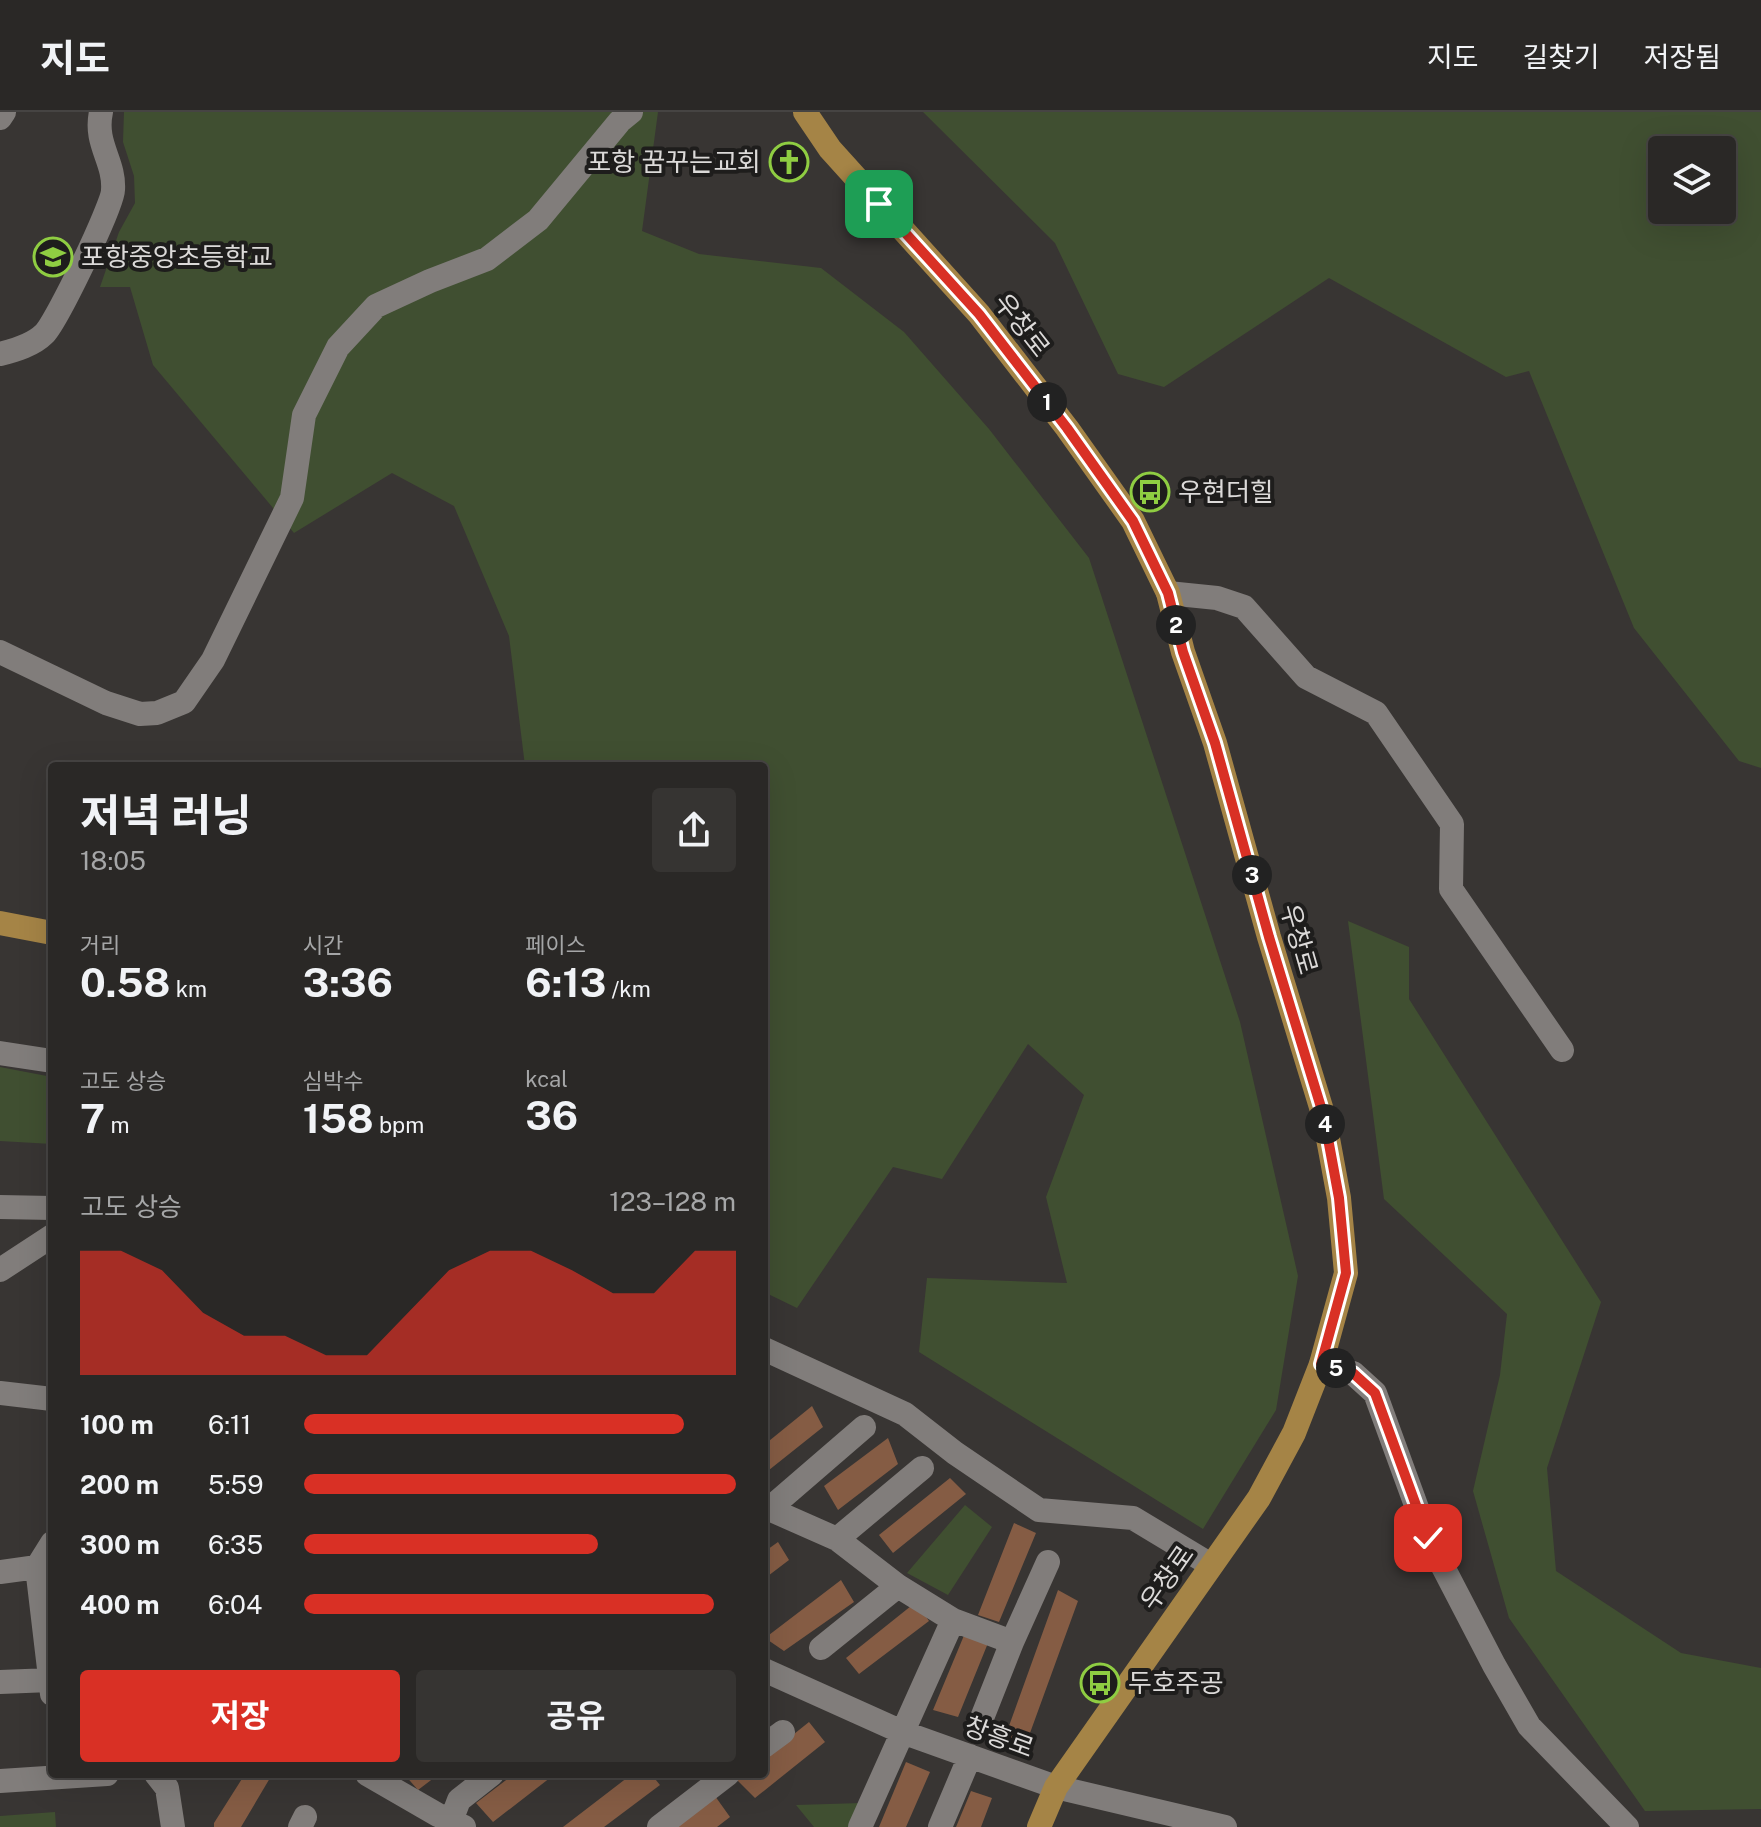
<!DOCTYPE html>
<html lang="ko">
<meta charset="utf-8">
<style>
body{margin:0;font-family:"Public Sans","Noto Sans KR",sans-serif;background:#363432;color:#f1f3f6;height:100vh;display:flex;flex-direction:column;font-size:30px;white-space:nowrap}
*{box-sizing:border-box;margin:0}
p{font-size:26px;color:#a5a6a7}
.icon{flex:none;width:44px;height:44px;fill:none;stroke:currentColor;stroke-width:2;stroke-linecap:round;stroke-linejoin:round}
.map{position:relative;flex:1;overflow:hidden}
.drawer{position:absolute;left:48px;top:650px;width:720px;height:1016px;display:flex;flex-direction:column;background:#2a2826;border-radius:8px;box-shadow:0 8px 32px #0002,0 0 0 2px #464443}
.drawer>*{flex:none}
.tools{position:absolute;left:1648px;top:24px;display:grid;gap:16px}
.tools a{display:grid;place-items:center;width:88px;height:88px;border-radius:8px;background:#2a2826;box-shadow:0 8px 32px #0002,0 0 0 2px #464443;font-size:40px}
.pin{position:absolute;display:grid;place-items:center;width:68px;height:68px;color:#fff;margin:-34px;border-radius:16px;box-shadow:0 4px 12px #0006}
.km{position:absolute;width:40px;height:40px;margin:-20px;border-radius:50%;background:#222;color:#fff;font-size:22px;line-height:40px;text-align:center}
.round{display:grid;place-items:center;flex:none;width:84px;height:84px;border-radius:8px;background:#363432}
.overview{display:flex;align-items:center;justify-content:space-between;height:136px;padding:0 32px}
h1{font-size:44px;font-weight:700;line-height:60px}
.stats{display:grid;grid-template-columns:repeat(3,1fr);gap:12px;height:136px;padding:8px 32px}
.stats div{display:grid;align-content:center}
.stats b{font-size:40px;font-weight:700}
.stats small{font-size:22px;font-weight:400}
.stats p{font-size:22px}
.chart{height:224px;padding:16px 32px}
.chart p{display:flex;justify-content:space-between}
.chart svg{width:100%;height:144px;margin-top:8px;fill:#d93025;opacity:.7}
.primary-button{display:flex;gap:16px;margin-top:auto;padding:16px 32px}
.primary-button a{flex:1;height:92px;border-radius:8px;background:#d93025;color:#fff;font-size:32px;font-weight:700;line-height:92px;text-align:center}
.primary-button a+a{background:#363432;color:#f1f3f6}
ul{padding:0 32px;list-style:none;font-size:26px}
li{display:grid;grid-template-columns:128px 96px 1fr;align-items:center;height:60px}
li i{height:20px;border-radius:10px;background:#d93025}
header{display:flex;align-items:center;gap:48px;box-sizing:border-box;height:112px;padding:0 40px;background:#2a2826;border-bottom:2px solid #464443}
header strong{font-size:38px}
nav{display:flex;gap:44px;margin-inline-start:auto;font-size:28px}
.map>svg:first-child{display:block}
.green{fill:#404f31;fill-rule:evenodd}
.building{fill:#855c44}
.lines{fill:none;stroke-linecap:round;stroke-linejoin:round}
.minor{stroke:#817d7b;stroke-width:24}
.major{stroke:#a58446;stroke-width:24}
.route-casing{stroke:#fff;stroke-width:16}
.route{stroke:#d93025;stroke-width:10}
.labels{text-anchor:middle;stroke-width:8;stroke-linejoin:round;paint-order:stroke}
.poi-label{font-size:26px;fill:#dcdad9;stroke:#1e1d1c;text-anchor:start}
.street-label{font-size:26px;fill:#dcdad9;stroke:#1e1d1c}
</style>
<header>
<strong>지도</strong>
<nav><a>지도</a><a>길찾기</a><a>저장됨</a></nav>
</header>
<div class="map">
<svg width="1761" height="1715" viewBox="0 0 1761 1715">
<rect width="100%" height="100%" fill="#383533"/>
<!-- green -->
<path class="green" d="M124,0h534l-16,119 57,23 122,14 83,64 85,97 100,129 151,464 58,254 -22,134 -73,119 -284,-177 8,-74 140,5 -21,-86 38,-102 -56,-51 -86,135 -49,-12 -96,141 -33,-16v-526h-239l-16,-130 -55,-130 -62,-33 -98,60 -141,-168 -23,-78h-30l19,-55 16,-29 -1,-27 -11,-34z
M923,0h838v656l-22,-7 -105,-133 -105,-257 -23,6 -177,-99 -165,109 -46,-13 -63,-131zM1722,38v60h-60v-60z
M1348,809l61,26v52l192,303 -54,166 9,103 125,82 80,15v141l-116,2 -136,-193 -36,-127 27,-116 7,-61 -123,-115z
M0,955l52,10v67l-52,-3z
M965,1393l27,22 -44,68 -41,-22z
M862,1691l-11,24h-37l-18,-22z
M55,1700l1,15h-56v-11z"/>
<!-- building -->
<path class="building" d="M812,1294l11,21 -59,47v-29z
M888,1326l10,26 -60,46 -14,-24z
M950,1366l16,16 -73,59 -14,-18z
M1014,1411l22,10 -37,89 -21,-7z
M778,1430l11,18 -25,19v-27z
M841,1468l13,22 -70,49 -19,-13z
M1058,1478l20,11 -52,143 -21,-7z
M916,1490l13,19 -70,53 -13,-16z
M965,1521l23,10 -30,74 -25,-7z
M809,1610l16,20 -70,56 -18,-18 7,-6h20v-16z
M906,1650l24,10 -24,55h-27z
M245,1662h17l8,4 -29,49h-27v-4z
M404,1662h35l-21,16z
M514,1662h41l-62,48 -17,-19z
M632,1662h19l9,11 -56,42h-41z
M971,1679l21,7 -11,29h-25z
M715,1684l15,21 -13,10h-42z"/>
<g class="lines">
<!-- minor -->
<path class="minor" d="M0,6l4,-6
M0,242c16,-4 33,-9 44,-20 12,-11 69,-129 69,-144 2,-29 -19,-46 -12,-78
M1168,481l49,5 27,9 62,70 70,36 76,111 -1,65 111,161
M0,540l106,51 34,11 17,-1 27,-11 29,-42 79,-162 12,-83 34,-68 38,-41 54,-25 57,-22 51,-39 82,-99 11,-9
M0,941l52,8
M0,1095l52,1
M0,1158l52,-34
M764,1237l141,65 50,39 84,57 94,8 78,47
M1321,1252l32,9 22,20 53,145 66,127 35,61 98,101
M0,1281l52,6
M864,1315l-95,82 68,30 85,-71
M37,1455l15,127
M0,1460l37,-5 15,-24
M953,1508l59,22 -34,86
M1012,1530l36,-80
M821,1536l77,-62 -61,-47
M764,1558l138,62 154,55 169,40
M0,1570l51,-2
M764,1634l19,-14
M156,1662l11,14 6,39
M367,1662l71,41 26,12
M0,1669l107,-7
M451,1709l8,-21 33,-26
M300,1715l5,-10
M659,1715l69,-53
M860,1715l93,-207 -55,-34
M940,1715l30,-71"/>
<!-- major -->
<path class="major" d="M805,0l25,37 149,165 88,114 66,93 35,72 15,59 32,91 54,194 55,180 15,81 7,75 -25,91 -27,69 -35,65 -203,289 -17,40
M0,811l52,10"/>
</g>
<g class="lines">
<defs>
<path id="route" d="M879,92l100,110 88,114 66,93 35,72 15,59 32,91 54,194 55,180 15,81 7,75 -25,91 32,9 22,20 53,145"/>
</defs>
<!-- route casing -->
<use href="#route" class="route-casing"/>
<!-- route -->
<use href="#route" class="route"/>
</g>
<!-- icons -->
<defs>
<symbol id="church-ring" viewBox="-11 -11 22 22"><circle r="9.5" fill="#1e1d1c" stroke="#8fcd42" stroke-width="1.5"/><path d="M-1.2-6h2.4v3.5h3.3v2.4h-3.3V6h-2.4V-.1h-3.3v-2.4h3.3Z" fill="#8fcd42"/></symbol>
<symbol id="school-ring" viewBox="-11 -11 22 22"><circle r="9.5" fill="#1e1d1c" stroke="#8fcd42" stroke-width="1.5"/><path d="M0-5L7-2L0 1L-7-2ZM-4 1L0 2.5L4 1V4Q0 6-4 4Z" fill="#8fcd42"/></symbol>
<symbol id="bus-ring" viewBox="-11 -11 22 22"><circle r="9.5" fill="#1e1d1c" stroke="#8fcd42" stroke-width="1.5"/><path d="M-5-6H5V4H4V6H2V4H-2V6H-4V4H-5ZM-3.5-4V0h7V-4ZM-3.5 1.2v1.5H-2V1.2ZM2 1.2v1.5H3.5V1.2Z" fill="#8fcd42"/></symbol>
</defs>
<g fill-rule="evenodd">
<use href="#church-ring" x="767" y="28" width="44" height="44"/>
<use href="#school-ring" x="31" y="123" width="44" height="44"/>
<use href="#bus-ring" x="1128" y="358" width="44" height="44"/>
<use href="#bus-ring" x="1078" y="1549" width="44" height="44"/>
</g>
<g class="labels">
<!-- poi labels -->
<g class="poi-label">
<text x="761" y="59" text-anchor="end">포항 꿈꾸는교회</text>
<text x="81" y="154">포항중앙초등학교</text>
<text x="1178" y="389">우현더힐</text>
<text x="1128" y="1580">두호주공</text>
</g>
<!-- street labels -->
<g class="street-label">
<text transform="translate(1022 213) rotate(52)" y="9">우창로</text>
<text transform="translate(1299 827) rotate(74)" y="9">우창로</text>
<text transform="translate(1167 1466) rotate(-55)" y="9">우창로</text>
<text transform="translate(999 1625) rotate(20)" y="9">창흥로</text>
</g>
</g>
</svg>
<div class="tools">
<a><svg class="icon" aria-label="layers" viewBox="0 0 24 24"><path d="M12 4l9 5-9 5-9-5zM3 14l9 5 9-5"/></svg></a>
</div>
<div class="pin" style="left:879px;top:92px;background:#1e9e55"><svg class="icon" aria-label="arrive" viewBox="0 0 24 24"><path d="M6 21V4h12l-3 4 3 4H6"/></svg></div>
<div class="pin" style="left:1428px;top:1426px;background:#d93025"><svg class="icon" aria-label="check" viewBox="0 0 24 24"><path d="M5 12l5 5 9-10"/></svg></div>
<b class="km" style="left:1047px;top:290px">1</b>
<b class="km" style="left:1176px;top:513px">2</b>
<b class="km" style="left:1252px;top:763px">3</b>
<b class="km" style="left:1325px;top:1012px">4</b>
<b class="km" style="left:1336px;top:1256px">5</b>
<section class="drawer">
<div class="overview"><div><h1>저녁 러닝</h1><p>18:05</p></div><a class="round"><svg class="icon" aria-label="share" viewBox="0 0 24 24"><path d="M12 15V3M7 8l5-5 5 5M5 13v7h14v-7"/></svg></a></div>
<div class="stats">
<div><p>거리</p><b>0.58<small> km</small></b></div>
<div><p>시간</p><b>3:36</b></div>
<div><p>페이스</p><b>6:13<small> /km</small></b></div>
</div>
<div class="stats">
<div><p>고도 상승</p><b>7<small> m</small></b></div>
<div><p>심박수</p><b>158<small> bpm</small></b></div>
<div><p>kcal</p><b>36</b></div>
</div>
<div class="chart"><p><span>고도 상승</span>123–128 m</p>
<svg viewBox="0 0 160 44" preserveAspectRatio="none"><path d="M0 44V6L10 6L20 12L30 25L40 32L50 32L60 38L70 38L80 25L90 12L100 6L110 6L120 12L130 19L140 19L150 6L160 6V44z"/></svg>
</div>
<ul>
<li><b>100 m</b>6:11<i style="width:88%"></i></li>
<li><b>200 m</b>5:59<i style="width:100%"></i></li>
<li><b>300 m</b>6:35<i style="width:68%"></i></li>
<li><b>400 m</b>6:04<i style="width:95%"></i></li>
</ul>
<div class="primary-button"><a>저장</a><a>공유</a></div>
</section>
</div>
